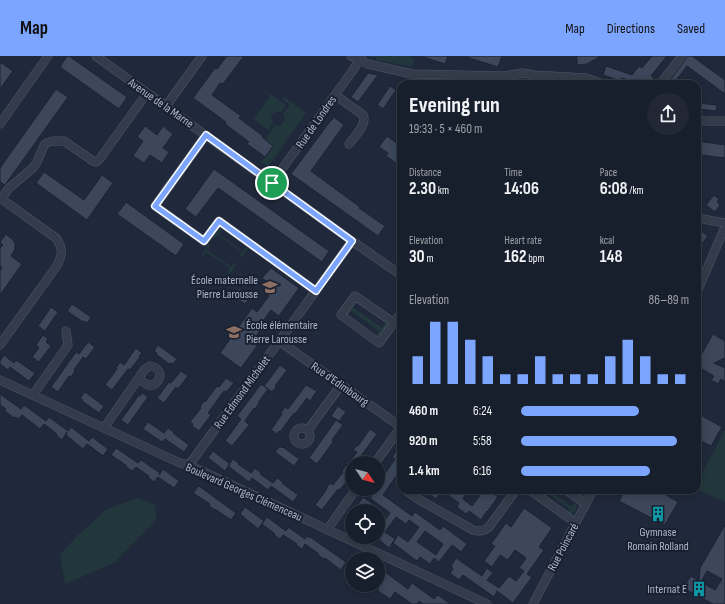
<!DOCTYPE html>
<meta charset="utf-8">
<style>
body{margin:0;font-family:"Sofia Sans Condensed",sans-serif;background:#212734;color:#f1f3f6;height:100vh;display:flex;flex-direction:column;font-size:15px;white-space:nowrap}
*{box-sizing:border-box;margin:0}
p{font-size:13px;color:#9fa2a9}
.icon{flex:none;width:22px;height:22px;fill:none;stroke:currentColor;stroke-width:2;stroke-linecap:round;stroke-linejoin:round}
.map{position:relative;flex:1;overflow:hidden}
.side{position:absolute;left:397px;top:24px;width:304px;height:414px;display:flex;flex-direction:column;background:#181f2c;border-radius:12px;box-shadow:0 2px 10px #0003,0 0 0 1px #363d48}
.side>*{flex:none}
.needle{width:26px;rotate:125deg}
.controls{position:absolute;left:345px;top:400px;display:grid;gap:8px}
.controls a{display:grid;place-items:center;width:40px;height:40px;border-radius:50%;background:#181f2c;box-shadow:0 2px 10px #0003,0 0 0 1px #363d48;font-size:20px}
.pin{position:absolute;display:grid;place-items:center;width:34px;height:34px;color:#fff;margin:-17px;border:2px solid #fff;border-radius:50%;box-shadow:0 1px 4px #0007}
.round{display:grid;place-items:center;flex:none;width:42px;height:42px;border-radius:21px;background:#212734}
.overview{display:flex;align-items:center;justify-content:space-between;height:68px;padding:0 12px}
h1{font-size:22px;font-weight:700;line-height:30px}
.metrics{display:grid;grid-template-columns:repeat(3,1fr);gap:6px;height:68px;padding:4px 12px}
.metrics div{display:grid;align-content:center}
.metrics b{font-size:17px;font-weight:700}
.metrics small{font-size:11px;font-weight:400}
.metrics p{font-size:11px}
.chart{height:112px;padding:8px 12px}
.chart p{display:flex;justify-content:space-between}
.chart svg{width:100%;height:72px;margin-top:4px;stroke:#7ca5ff;stroke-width:6}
ul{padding:0 12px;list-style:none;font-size:13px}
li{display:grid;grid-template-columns:64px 48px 1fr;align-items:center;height:30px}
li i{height:10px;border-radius:5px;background:#7ca5ff}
header{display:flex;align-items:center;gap:24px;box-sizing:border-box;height:56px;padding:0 20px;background:#7ca5ff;color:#111}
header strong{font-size:19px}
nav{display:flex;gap:22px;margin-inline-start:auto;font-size:14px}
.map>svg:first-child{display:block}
.green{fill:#22373c}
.building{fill:#3c475b;stroke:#1b2332;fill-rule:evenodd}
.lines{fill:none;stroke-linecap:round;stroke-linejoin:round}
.minor-casing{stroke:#4f5666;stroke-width:9}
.minor{stroke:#343c4b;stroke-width:8}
.route-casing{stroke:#fff;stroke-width:8}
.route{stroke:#7ca5ff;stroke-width:5}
.labels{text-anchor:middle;stroke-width:4;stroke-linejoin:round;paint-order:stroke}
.street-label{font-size:12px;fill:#afb6c7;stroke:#192130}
.poi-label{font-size:12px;fill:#afb6c7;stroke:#192130;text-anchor:end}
</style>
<header>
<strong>Map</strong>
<nav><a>Map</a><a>Directions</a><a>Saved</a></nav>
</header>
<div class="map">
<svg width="725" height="548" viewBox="0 0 725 548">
<rect width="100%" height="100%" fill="#20293b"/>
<!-- green -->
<path class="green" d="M370,0h41v2l4,1c-1,4 -2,7 -6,7l-33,-6v-3h-2l-1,2z
M265,35l21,14 -5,7c-5,-1 -9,1 -10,6l2,5 -5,7 -14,-11 16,-23 -6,-4z
M284,41l22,16 -38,54 -7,-5 12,-16 -8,-6 10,-15c5,2 8,-1 10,-6l-2,-5 7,-9 -8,-6z
M220,172l2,1 -3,5 24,17 3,-4 2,1 -1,2 -5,7h-3l3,-5 -24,-17 -3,4 -1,-1 -1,-2z
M209,188l1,1 -3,5 24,17 3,-4 2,1v1l-6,9 -3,-1 3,-5 -24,-16 -3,4 -1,-1v-1l6,-9z
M355,246h2l-4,5 29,21 3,-5 2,1v1l-8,12h-2l-1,-1 3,-5 -28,-20 -4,5 -1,-1z
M725,374v72l-28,-13v-7z
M543,434h5l24,17 3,-5 2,4c-1,5 -4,10 -10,7l3,-4z
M138,442l17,7 1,15 -42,43 -49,21 -5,-29 17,-19 30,-27z"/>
<!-- building -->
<path class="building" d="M67,0h2l58,41 -8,12 -59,-42z
M227,0h17l-21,28 -3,-1 -8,12 29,21 -2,2 24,18 -1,1 11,9 -8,11 -18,-13 2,-2 -24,-18 1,-2 -33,-24 22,-30 2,1z
M423,0h25l-3,8 -22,-7z
M467,0h35l-4,11 -32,-10z
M577,0h24l-14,8 -10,1z
M652,0h15l-16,20 3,2 -5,6h-7l-4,-3 -1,2 -15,-5 -1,3 -18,-6 3,-9 26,9 7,-9 3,2z
M687,0h5l33,24v14l-38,-28 -14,18h-6l19,-25z
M0,6l13,9 -13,18z
M368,17l10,2 -20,27 -7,-5z
M390,30l6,4 -13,19 -6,-4z
M56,33l12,8 -63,88 -5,-3v-14z
M697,47l20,2 -1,6 -19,-2z
M334,61l10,8 -33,46 49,36 -1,1 26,18 -7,10 -87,-62 40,-54h1z
M145,70l12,9 6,-9 10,8 -10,14 6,4 -7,11 -12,-8 -6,8 -11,-7 10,-15 -6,-4z
M387,80l14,10v21l-15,-11 2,-3 -9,-6z
M697,85l28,4v13l-24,-3v-2h-4z
M214,113l115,82 -7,11 -104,-74 -22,29 -11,-8z
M44,116l40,28 18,-25 11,8 -26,37 -51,-37z
M714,139l5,4 -2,3 3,3 -5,7 -9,-7z
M126,146l58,42 -8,12 -59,-42z
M697,172l11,8 -11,14z
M6,178l7,6 2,3v6l-4,7 11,8 -22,31v-24l2,-4 -2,-1v-18l3,-3 -3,-3z
M271,212l28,20 -20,28 -8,-6 -12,17 2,2 -9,13 5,4 -16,22 -21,-15 32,-45 5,4 12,-16 -4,-3 6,-8 -9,-7z
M239,232l11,9 -5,7 -12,-8z
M72,248l19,13 -4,6 -3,-2 -1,1 -16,-11z
M51,251l7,5 -13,19 -7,-5z
M713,278l12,7v17l-11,5 11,5v14l-4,-3 -3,5 -7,-4 3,-4 -17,-10v-4z
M43,279l5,4 -2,3 5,4 -12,16 -7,-5 7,-9 -3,-3z
M88,286l7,5 -9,12 -3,-2 -9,13 1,1 -4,6 -2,-1 -11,16 -7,-5 25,-35 3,2z
M158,289l19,14 -4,5 -3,-1 -1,1 -13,-10 1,-1 -3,-2z
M136,292l6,5 -3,3 1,1 -10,13 -2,-1 -16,21 -7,-5 12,-16 -1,-1 4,-6 4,3z
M4,299l10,8 2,-3 19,13 -6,8 -19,-14 -2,3 -8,-6v-3z
M280,309l7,5 -12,16 1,1 -4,5 -8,-6z
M181,315l7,5 -10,13 -2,-2 -12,16 -7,-5 12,-16 2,1z
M226,322l8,5 -8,9 -2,-1 -16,22 3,2 -12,16 -7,-5 1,-2 -3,-2 11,-14 -1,-1 4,-6 1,1 12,-16 2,1z
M261,328l7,5 -10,14h1l-4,6 -1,-1 -9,13 4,4 -17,21 -7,-5 16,-22 -4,-3z
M306,329l11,6 -7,10 -3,-3 -12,16 -1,-1 -14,19 -1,-1 -2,3 -6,-4 11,-16 -1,-1 4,-6 3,2z
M85,336l19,14 -5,7 -17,-12 1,-1 -3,-2z
M142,337l6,4 -20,28 -7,-5 18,-25 1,1z
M0,338l21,15 3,-4 22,16 3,-4 19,14 3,-4 18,14 3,-4 16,12 -5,7 -16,-12 -4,5 -17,-14 1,-3 -5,8 -6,-5 1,-1 -13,-10 -4,5 -18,-14 -4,4 -3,-2 -1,1 -9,-7 1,-2 -6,-4z
M338,350l8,6 -7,9 -8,-5z
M697,357l25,14 -11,19 -14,-7z
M336,364l7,5 -11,15 1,2 -16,22 -8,-6z
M148,366l16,11 4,-5 6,4 -1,1 16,12 -5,7 -19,-13 -3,3 -19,-13z
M370,373l7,5 -16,22 3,2 -4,5h-8v9l-3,4 1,1 -10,13 -2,-1 -16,21 -7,-5 12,-16h-1l4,-6 3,2 10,-13 -1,-1 4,-6 1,1 10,-14 -4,-2 4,-5 1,1z
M401,388v25l-18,26 29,21 3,-4 25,18 3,-4 24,18 -6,8 -9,-7 -13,17 -5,-4 -4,6 -10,-7 -3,4 -24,-18 5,-8 10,7 11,-15 -10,-7 -3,4 -10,-7 -11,15 10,7 -6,9 -10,-8 3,-5 -4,-3v-2l12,-17 -20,-15 7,-9h1v-5l17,-25 -3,-2zM425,475l18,13 -7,11 -19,-13z
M280,390l2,2 1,-1 16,12 -5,7 -19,-14z
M116,392l22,15 3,-3 19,13 -1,2 4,-6 16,12 -5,7 -16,-11 -4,5 -6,-5 1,-1 -13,-9 -4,4 -6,-4 1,-1 -16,-11z
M213,395l17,13 -5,7 -17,-13z
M233,403l6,4 -1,1 13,9 4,-5 6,5 -1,1 13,9 4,-5 6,4 -1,1 16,12 -5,7 -22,-16 -3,4 -16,-12 -3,4 -21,-16z
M199,430l37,27 -5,7 -16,-11v1l-6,-4 1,-2 -17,-11z
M424,434h34l7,5 -2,4 9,7 12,-16h4l10,7 -11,15v-1l-6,9 -12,-9 -3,3 -9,-7 2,-4 -17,-12 -6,8z
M625,434h44l-3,5 12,7 -13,23 -46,-24z
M363,441l10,7 -5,7h-15z
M245,451l19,14 -6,8 -18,-15z
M524,452l28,20 -13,19 5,3 -17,24 5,3 -19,26 -16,-12 -3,6 -31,-22 -4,5 -9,-7 3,-4 -2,-3 5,-8 26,18 5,-8 6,5 -6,7 12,8 10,-12 7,5 8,-10 -5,-3 7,-10 -11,-8 -7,10 -8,-5 -8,12 -8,-6 11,-15 -4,-2 15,-21 5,4z
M352,456v17l-8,-6z
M267,461l19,14 2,-4 17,12 2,-3 3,2v-1l36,25 -5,8 -16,-12 -1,1 -6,-4 1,-1 -14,-10 -3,5 -6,-4 1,-1 -14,-9 -3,4 -6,-4 1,-1 -13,-10z
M725,469v79h-12l-30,-16 8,-12 8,5 1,-13zM707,515l15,8 -7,11 -14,-8z
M385,516l23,17 4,-6 22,16 4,-4 12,9h-27l-4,-3 -2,3h-5l-17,-12 -5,7 -12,-8v-18l4,3z"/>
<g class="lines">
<defs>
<path id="minor" d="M96,0l51,37 20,13 5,5 180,130 49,34
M351,0l17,8 44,10 92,2 19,-3 11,2 52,3 17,6
M503,28l1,-8
M660,28l22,-28
M335,39l28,20c5,9 -9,22 -14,29
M167,50l4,-7 31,-43
M697,63l7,2h21
M0,68l48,-68
M206,79l-51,71 49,35 15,-20 97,70
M272,127l81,-113 9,-14
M0,142l56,40c8,11 6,19 0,29l-56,78
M1,143l8,-11 24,-20 4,-6 5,-12 3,-6 4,-2 4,-1h11l29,20 3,1 3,-2 48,-67
M697,162l28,5
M697,236l28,-65
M394,267l-39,-27 -14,19 38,28 22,-30
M279,285l122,86
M0,324l180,83 9,2 298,139
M33,339l35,-50 -2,-14
M294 380a8 8 0 1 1 16 0a8 8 0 1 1-16 0Z
M104,372l34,-49 10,6h6c9,-8 8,-16 -4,-19l-5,3 -7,10
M308,374l33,-45
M375,407l26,-36
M189,409l163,-224
M530,434l46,33
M566,434l20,14
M407,435l11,8 55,31c6,2 11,1 16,-3l27,-37
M327,474l29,-41
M533,548l60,-114"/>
</defs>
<!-- minor casing -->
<use href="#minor" class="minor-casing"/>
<!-- minor -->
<use href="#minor" class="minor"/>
</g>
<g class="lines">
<defs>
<path id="route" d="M206,79l146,106 -36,50 -97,-70 -15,20 -49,-35z"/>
</defs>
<!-- route casing -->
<use href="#route" class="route-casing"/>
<!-- route -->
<use href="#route" class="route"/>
</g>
<!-- icons -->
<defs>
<symbol id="school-bare" viewBox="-9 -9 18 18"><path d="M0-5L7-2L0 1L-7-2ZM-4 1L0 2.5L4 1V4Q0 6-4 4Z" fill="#8d6e63" stroke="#192130" stroke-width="2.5" paint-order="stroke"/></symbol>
<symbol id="building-bare" viewBox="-9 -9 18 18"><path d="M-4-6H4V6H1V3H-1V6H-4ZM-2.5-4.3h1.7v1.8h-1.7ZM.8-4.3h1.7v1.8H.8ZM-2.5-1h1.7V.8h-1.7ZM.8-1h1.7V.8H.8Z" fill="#0f9aa8" stroke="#192130" stroke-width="2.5" paint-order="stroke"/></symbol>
</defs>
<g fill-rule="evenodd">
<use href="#school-bare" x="259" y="220" width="22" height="22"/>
<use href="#school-bare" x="223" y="265" width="22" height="22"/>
<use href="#building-bare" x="647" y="447" width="22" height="22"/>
<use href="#building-bare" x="688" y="522" width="22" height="22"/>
</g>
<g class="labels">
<!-- street labels -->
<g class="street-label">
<text transform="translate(161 47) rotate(35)" y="4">Avenue de la Marne</text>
<text transform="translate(316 66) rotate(-55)" y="4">Rue de Londres</text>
<text transform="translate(340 328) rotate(35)" y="4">Rue d'Edimbourg</text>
<text transform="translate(242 336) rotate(-54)" y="4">Rue Edmond Michelet</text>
<text transform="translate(244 436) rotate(24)" y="4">Boulevard Georges Clémenceau</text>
<text transform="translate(563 491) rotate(-62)" y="4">Rue Poincaré</text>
</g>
<!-- poi labels -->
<g class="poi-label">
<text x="258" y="228">École maternelle<tspan x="258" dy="14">Pierre Larousse</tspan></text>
<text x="246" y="273" text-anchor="start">École élémentaire<tspan x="246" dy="14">Pierre Larousse</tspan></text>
<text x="658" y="480" text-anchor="middle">Gymnase<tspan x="658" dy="14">Romain Rolland</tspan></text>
<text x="687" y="537">Internat E</text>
</g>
</g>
</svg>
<div class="controls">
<a><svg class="needle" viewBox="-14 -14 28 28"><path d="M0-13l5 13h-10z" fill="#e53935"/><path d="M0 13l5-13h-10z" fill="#9fa2a9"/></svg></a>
<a><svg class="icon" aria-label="locate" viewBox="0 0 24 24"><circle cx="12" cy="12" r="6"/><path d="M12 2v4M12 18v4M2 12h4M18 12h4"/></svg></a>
<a><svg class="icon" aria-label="layers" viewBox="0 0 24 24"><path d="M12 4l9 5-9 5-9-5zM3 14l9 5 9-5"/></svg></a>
</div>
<div class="pin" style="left:272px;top:127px;background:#1e9e55"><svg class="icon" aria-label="arrive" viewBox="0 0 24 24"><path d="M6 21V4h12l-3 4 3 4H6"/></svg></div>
<section class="side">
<div class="overview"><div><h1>Evening run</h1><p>19:33 · 5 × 460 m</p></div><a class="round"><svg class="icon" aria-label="share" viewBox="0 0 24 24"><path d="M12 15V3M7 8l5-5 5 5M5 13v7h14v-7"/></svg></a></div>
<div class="metrics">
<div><p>Distance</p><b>2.30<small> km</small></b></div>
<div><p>Time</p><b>14:06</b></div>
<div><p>Pace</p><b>6:08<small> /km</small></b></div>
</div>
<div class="metrics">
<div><p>Elevation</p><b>30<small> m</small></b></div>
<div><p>Heart rate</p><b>162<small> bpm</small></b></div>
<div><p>kcal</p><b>148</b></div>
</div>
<div class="chart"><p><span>Elevation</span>86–89 m</p>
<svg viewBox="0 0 160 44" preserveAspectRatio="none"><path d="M5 44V27M15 44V6M25 44V6M35 44V17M45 44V27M55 44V38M65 44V38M75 44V27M85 44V38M95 44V38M105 44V38M115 44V27M125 44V17M135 44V27M145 44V38M155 44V38"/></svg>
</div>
<ul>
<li><b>460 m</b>6:24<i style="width:70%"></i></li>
<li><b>920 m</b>5:58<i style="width:93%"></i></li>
<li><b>1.4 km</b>6:16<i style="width:77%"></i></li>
</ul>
</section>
</div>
